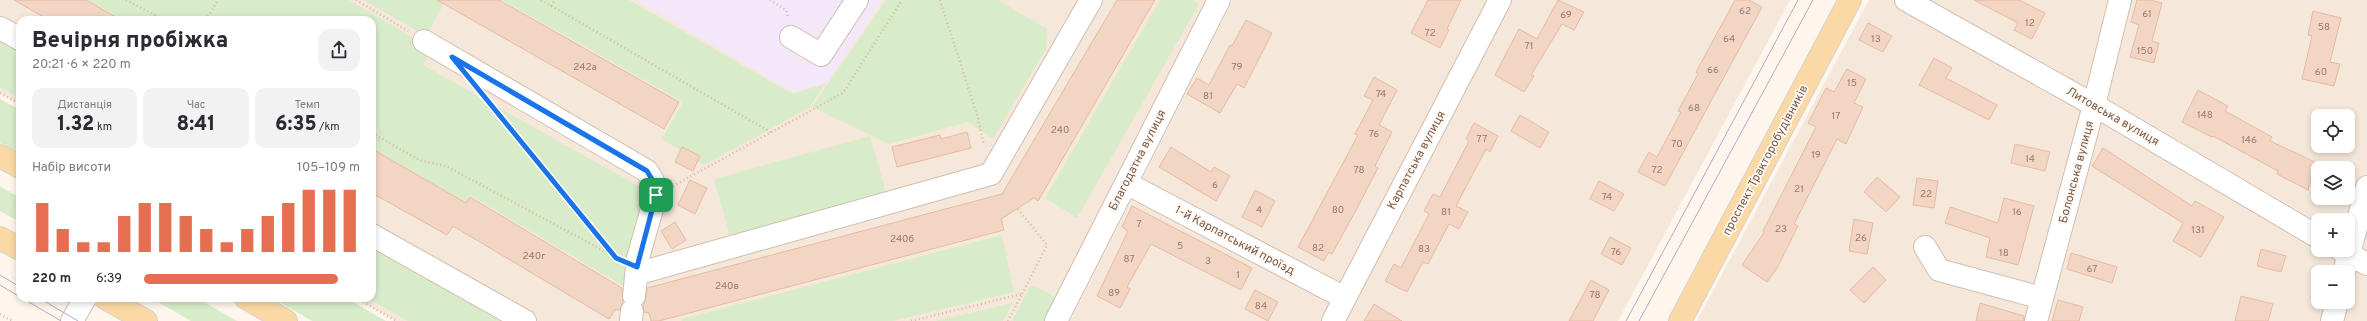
<!DOCTYPE html>
<html lang="uk">
<meta charset="utf-8">
<style>
body{margin:0;font-family:Overpass,sans-serif;background:#f2f2f3;color:#2b2b33;height:100vh;display:flex;flex-direction:column;font-size:15px;white-space:nowrap}
*{box-sizing:border-box;margin:0}
p{font-size:13px;color:#7c7c81}
.icon{flex:none;width:22px;height:22px;fill:none;stroke:currentColor;stroke-width:2;stroke-linecap:round;stroke-linejoin:round}
.map{position:relative;flex:1;overflow:hidden}
.drawer{position:absolute;left:16px;top:16px;width:360px;height:286px;display:flex;flex-direction:column;background:#fff;border-radius:12px;box-shadow:0 2px 6px #0003}
.drawer>*{flex:none}
.fabs{position:absolute;left:2311px;top:109px;display:grid;gap:8px}
.fabs a{display:grid;place-items:center;width:44px;height:44px;border-radius:8px;background:#fff;box-shadow:0 2px 6px #0003;font-size:20px}
.pin{position:absolute;display:grid;place-items:center;width:34px;height:34px;color:#fff;margin:-17px;border-radius:8px;box-shadow:0 2px 6px #0006}
.round{display:grid;place-items:center;flex:none;width:42px;height:42px;border-radius:12px;background:#f2f2f3}
.overview{display:flex;align-items:center;justify-content:space-between;height:68px;padding:0 16px}
h1{font-size:22px;font-weight:800;line-height:30px}
.stats{display:grid;grid-template-columns:repeat(3,1fr);gap:6px;height:68px;padding:4px 16px}
.stats div{display:grid;align-content:center;border-radius:10px;background:#f2f2f3;text-align:center}
.stats b{font-size:20px;font-weight:800}
.stats small{font-size:11px;font-weight:400}
.stats p{font-size:11px}
.chart{height:112px;padding:8px 16px}
.chart p{display:flex;justify-content:space-between}
.chart svg{width:100%;height:72px;margin-top:4px;stroke:#e76f51;stroke-width:6}
ul{padding:0 16px;list-style:none;font-size:13px}
li{display:grid;grid-template-columns:64px 48px 1fr;align-items:center;height:30px}
li i{height:10px;border-radius:5px;background:#e76f51}
.map>svg:first-child{display:block}
.residential{fill:#f5e8da;fill-rule:evenodd}
.education{fill:#f3e8fa}
.green{fill:#d8ecc9}
.building{fill:#f3d5c3;stroke:#e6bba3}
.lines{fill:none;stroke-linecap:round;stroke-linejoin:round}
.minor-casing{stroke:#d1beb0;stroke-width:24}
.major-casing{stroke:#dad1cd;stroke-width:24}
.path{stroke:#d9b8a5;stroke-width:2.5;stroke-dasharray:1 3;stroke-linecap:butt}
.minor{stroke:#fff;stroke-width:22}
.major{stroke:#fbd9a5;stroke-width:22}
.tram{stroke:#b9a8c9;stroke-width:1}
.route-casing{stroke:#fff;stroke-width:8}
.route{stroke:#1a73e8;stroke-width:5}
.labels{text-anchor:middle;stroke-width:3.5;stroke-linejoin:round;paint-order:stroke}
.number-label{font-size:10px;fill:#987a6a}
.street-label{font-size:12px;fill:#7a5c4d;stroke:#fffaf3}
</style>
<div class="map">
<svg width="2367" height="321" viewBox="0 0 2367 321">
<rect width="100%" height="100%" fill="#fdf6ec"/>
<!-- residential -->
<path class="residential" d="M0,0h1219l-163,321h-660l-40,-23h16v-278h-352v85l-20,-12z
M1233,0h557l-172,321h-548z
M1869,0h498v321h-670zM2318,116h30v30h-30zM2318,168h30v30h-30zM2318,220h30v30h-30zM2318,272h30v30h-30z"/>
<!-- education -->
<path class="education" d="M636,0h247l-56,83 -34,9z"/>
<!-- green -->
<path class="green" d="M88,0h261l83,49 -9,16 224,126 -22,96 -155,-92 -4,7 -94,-53v-129h-249z
M363,0h83l-20,36z
M502,0h127l163,94 33,-10 -16,24 -105,57 -42,-26 21,-37z
M886,0h112l49,29 -1,20 -53,90 -25,-17 -79,22 -77,-37z
M1160,0h33l6,4 -122,214 -32,-20z
M0,39l20,11v49l-20,-12z
M0,99l20,11v44l-20,-11z
M870,136l16,57 -156,43 -16,-57z
M0,186l20,12v24l-20,-11z
M1002,235l12,57 -121,29h-211v-2z
M372,249l128,72h-92l-40,-23h4z
M1031,285l29,14 -11,22h-37z
M151,298h46l40,23h-46z
M272,298h74l40,23h-74z
M1013,303l-10,18h-68z"/>
<!-- building -->
<path class="building" d="M14,0h72l35,20h-72z
M437,0h62l180,102 -15,27z
M1117,0h38l-117,201 -4,-3 -33,21 3,11 -345,91h-8l-2,-8 -5,-1 -1,-7 3,-7 1,-10 355,-94z
M1428,0h33l-14,29 2,1 -9,18 -29,-15z
M1558,0l26,12 -10,18 -12,-6 -31,51 3,1 -10,16 -29,-17 24,-46 18,10z
M1735,0h14l13,7 -97,179 -27,-14 11,-20 8,5 24,-45 -3,-1 20,-37 -2,-2z
M1974,0h45l26,13 -13,26 -18,-9 4,-7z
M2137,0h13l12,3 -10,38 7,2 -5,20 -24,-6 9,-32 -8,-3z
M2313,11l28,7 -11,44 10,2 -6,22 -32,-7 10,-43 -4,-1z
M1246,20l26,13 -28,55 -7,-4 -17,29 -33,-19 10,-16 12,7 21,-40 2,1z
M1868,23l24,13 -9,16 -24,-12z
M1934,58l18,10 -6,10 51,27 -8,15 -70,-35z
M1847,69l19,10 -12,24 9,4 -17,37 -9,-5 -43,85 4,2 -21,42 -10,14 -25,-17 23,-34h-2l53,-104 -8,-4 18,-35 8,4z
M1374,77l23,13 -18,35 13,7 -17,34 3,2 -24,46 -22,40 -3,-2 -5,9 -26,-14 60,-112 -3,-1 18,-34 -9,-4z
M2198,90l30,16 -3,5 47,26 -2,4 45,21 -7,28 -31,-16 1,-3 -65,-35 -1,1 -30,-15z
M1520,115l29,17 -9,16 -29,-17z
M1474,123l24,13 -8,16 -4,-3 -30,57 12,6 -9,17 -10,-5 -21,40 -5,-2 -16,30 -22,-11 9,-17 7,4 28,-54 -5,-3 9,-17 7,3 29,-56 -3,-2z
M967,132l4,16 -74,19 -5,-20 48,-12 1,4z
M2015,144l35,8 -5,19 -34,-8z
M682,147l18,9 -7,15 -18,-9z
M1171,147l40,25 3,-5 16,9 -14,25 -57,-34z
M2103,148l89,58 3,-5 29,16 -23,40 -28,-16 10,-18 -91,-57z
M372,149l94,54 4,-6 152,91 1,14 -3,8h-5l-6,9 -156,-93 -6,9 -75,-42z
M1877,177l23,20 -14,15 -22,-20z
M1917,178l21,3 -4,27 -21,-3z
M690,180l17,8 -12,26 -17,-9z
M1599,181l25,13 -10,17 -24,-12z
M1255,190l20,11 -13,26 -20,-10z
M2004,198l30,8 -16,59 -32,-8 4,-19 -45,-15 5,-16 48,16z
M1132,206l120,62 -11,22 -90,-46 -24,43 3,2 -10,19 -23,-12 31,-65 -6,-4z
M1854,219l19,4 -6,31 -18,-3z
M675,222l11,18 -14,9 -11,-18z
M1610,237l21,11 -9,17 -21,-11z
M2261,249l25,7 -5,16 -24,-6z
M2071,253l46,14 -5,16 -45,-14z
M1873,267l13,13 -22,23 -14,-13z
M1591,280l18,10 -16,31h-24z
M1255,290l23,12 -10,19 -23,-12z
M2241,296l32,8 -5,17h-33z
M2058,300l25,7 -4,14h-27z
M1980,303l44,13v5h-48z
M1374,304l28,17h-38z"/>
<g class="lines">
<defs>
<path id="minor" d="M1906,0l188,105 224,132
M0,28l20,11
M791,37l30,18 36,-55
M424,41l223,130 6,10 3,14 -18,63 -4,38
M1126,183l219,115
M372,235l153,86
M1925,247l14,23 103,28
M2341,250l26,14
M2344,272l23,-85
M636,274l355,-100 100,-174
M72,321l13,-23
M631,321l1,-10
M1056,321l163,-321
M1333,321l167,-321
M2036,321l58,-216 26,-105
M2332,321l5,-19"/>
<path id="major" d="M0,156l20,11
M0,238l20,11
M105,298l41,23
M246,298l40,23
M1680,321l170,-321"/>
</defs>
<!-- minor casing -->
<use href="#minor" class="minor-casing"/>
<!-- major casing -->
<use href="#major" class="major-casing"/>
<!-- path -->
<path class="path" d="M126,0l39,20
M356,0l52,31
M541,0l231,133
M770,0l16,10 2,8
M940,0l38,118 6,27
M551,6l4,-6
M206,20l12,-20
M0,93l20,11
M490,104l125,152
M372,133l47,27 27,6 173,93
M673,186l170,-93 59,-93
M1018,209l29,36 -25,49
M356,298l40,23
M0,314l12,7
M911,321l111,-27 -14,27"/>
<!-- minor -->
<use href="#minor" class="minor"/>
<!-- major -->
<use href="#major" class="major"/>
<!-- tram -->
<path class="tram" d="M0,275l20,12
M0,285l20,12
M22,298l39,23
M39,298l39,23
M1626,321l172,-321
M1639,321l174,-321"/>
</g>
<g class="lines">
<defs>
<path id="route" d="M452,57l195,114 6,10 3,14 -19,72 -21,-9z"/>
</defs>
<!-- route casing -->
<use href="#route" class="route-casing"/>
<!-- route -->
<use href="#route" class="route"/>
</g>
<g class="labels">
<!-- number labels -->
<g class="number-label">
<text x="1745" y="14">62</text>
<text x="2147" y="17">61</text>
<text x="1566" y="18">69</text>
<text x="2030" y="26">12</text>
<text x="2324" y="30">58</text>
<text x="1430" y="36">72</text>
<text x="1729" y="42">64</text>
<text x="1876" y="42">13</text>
<text x="1529" y="49">71</text>
<text x="2145" y="54">150</text>
<text x="585" y="70">242а</text>
<text x="1237" y="70">79</text>
<text x="1713" y="73">66</text>
<text x="2321" y="75">60</text>
<text x="1852" y="86">15</text>
<text x="1381" y="97">74</text>
<text x="1208" y="99">81</text>
<text x="1694" y="111">68</text>
<text x="2205" y="118">148</text>
<text x="1836" y="119">17</text>
<text x="1060" y="133">240</text>
<text x="1374" y="137">76</text>
<text x="1482" y="142">77</text>
<text x="2249" y="143">146</text>
<text x="1677" y="147">70</text>
<text x="1816" y="158">19</text>
<text x="2030" y="162">14</text>
<text x="1359" y="173">78</text>
<text x="1657" y="173">72</text>
<text x="1215" y="188">6</text>
<text x="1799" y="192">21</text>
<text x="1926" y="197">22</text>
<text x="1607" y="200">74</text>
<text x="1259" y="213">4</text>
<text x="1338" y="213">80</text>
<text x="1446" y="215">81</text>
<text x="2017" y="215">16</text>
<text x="1139" y="227">7</text>
<text x="1781" y="232">23</text>
<text x="2198" y="233">131</text>
<text x="1861" y="241">26</text>
<text x="902" y="242">240б</text>
<text x="1180" y="249">5</text>
<text x="1318" y="251">82</text>
<text x="1424" y="252">83</text>
<text x="1616" y="255">76</text>
<text x="2004" y="256">18</text>
<text x="534" y="259">240г</text>
<text x="1129" y="262">87</text>
<text x="1208" y="264">3</text>
<text x="2092" y="272">67</text>
<text x="1238" y="278">1</text>
<text x="727" y="289">240в</text>
<text x="1114" y="296">89</text>
<text x="1595" y="298">78</text>
<text x="1261" y="309">84</text>
</g>
<!-- street labels -->
<g class="street-label">
<text transform="translate(2113 116) rotate(30)" y="4">Литовська вулиця</text>
<text transform="translate(1137 160) rotate(-63)" y="4">Благодатна вулиця</text>
<text transform="translate(1416 160) rotate(-62)" y="4">Карпатська вулиця</text>
<text transform="translate(1765 160) rotate(-62)" y="4">проспект Тракторобудівників</text>
<text transform="translate(2076 172) rotate(-75)" y="4">Болонська вулиця</text>
<text transform="translate(1235 240) rotate(28)" y="4">1-й Карпатський проїзд</text>
</g>
</g>
</svg>
<div class="fabs">
<a><svg class="icon" aria-label="locate" viewBox="0 0 24 24"><circle cx="12" cy="12" r="6"/><path d="M12 2v4M12 18v4M2 12h4M18 12h4"/></svg></a>
<a><svg class="icon" aria-label="layers" viewBox="0 0 24 24"><path d="M12 4l9 5-9 5-9-5zM3 14l9 5 9-5"/></svg></a>
<a>+</a>
<a>−</a>
</div>
<div class="pin" style="left:656px;top:195px;background:#1e9e55"><svg class="icon" aria-label="arrive" viewBox="0 0 24 24"><path d="M6 21V4h12l-3 4 3 4H6"/></svg></div>
<section class="drawer">
<div class="overview"><div><h1>Вечірня пробіжка</h1><p>20:21 · 6 × 220 m</p></div><a class="round"><svg class="icon" aria-label="share" viewBox="0 0 24 24"><path d="M12 15V3M7 8l5-5 5 5M5 13v7h14v-7"/></svg></a></div>
<div class="stats">
<div><p>Дистанція</p><b>1.32<small> km</small></b></div>
<div><p>Час</p><b>8:41</b></div>
<div><p>Темп</p><b>6:35<small> /km</small></b></div>
</div>
<div class="chart"><p><span>Набір висоти</span>105–109 m</p>
<svg viewBox="0 0 160 44" preserveAspectRatio="none"><path d="M5 44V14M15 44V30M25 44V38M35 44V38M45 44V22M55 44V14M65 44V14M75 44V22M85 44V30M95 44V38M105 44V30M115 44V22M125 44V14M135 44V6M145 44V6M155 44V6"/></svg>
</div>
<ul>
<li><b>220 m</b>6:39<i style="width:90%"></i></li>
</ul>
</section>
</div>
